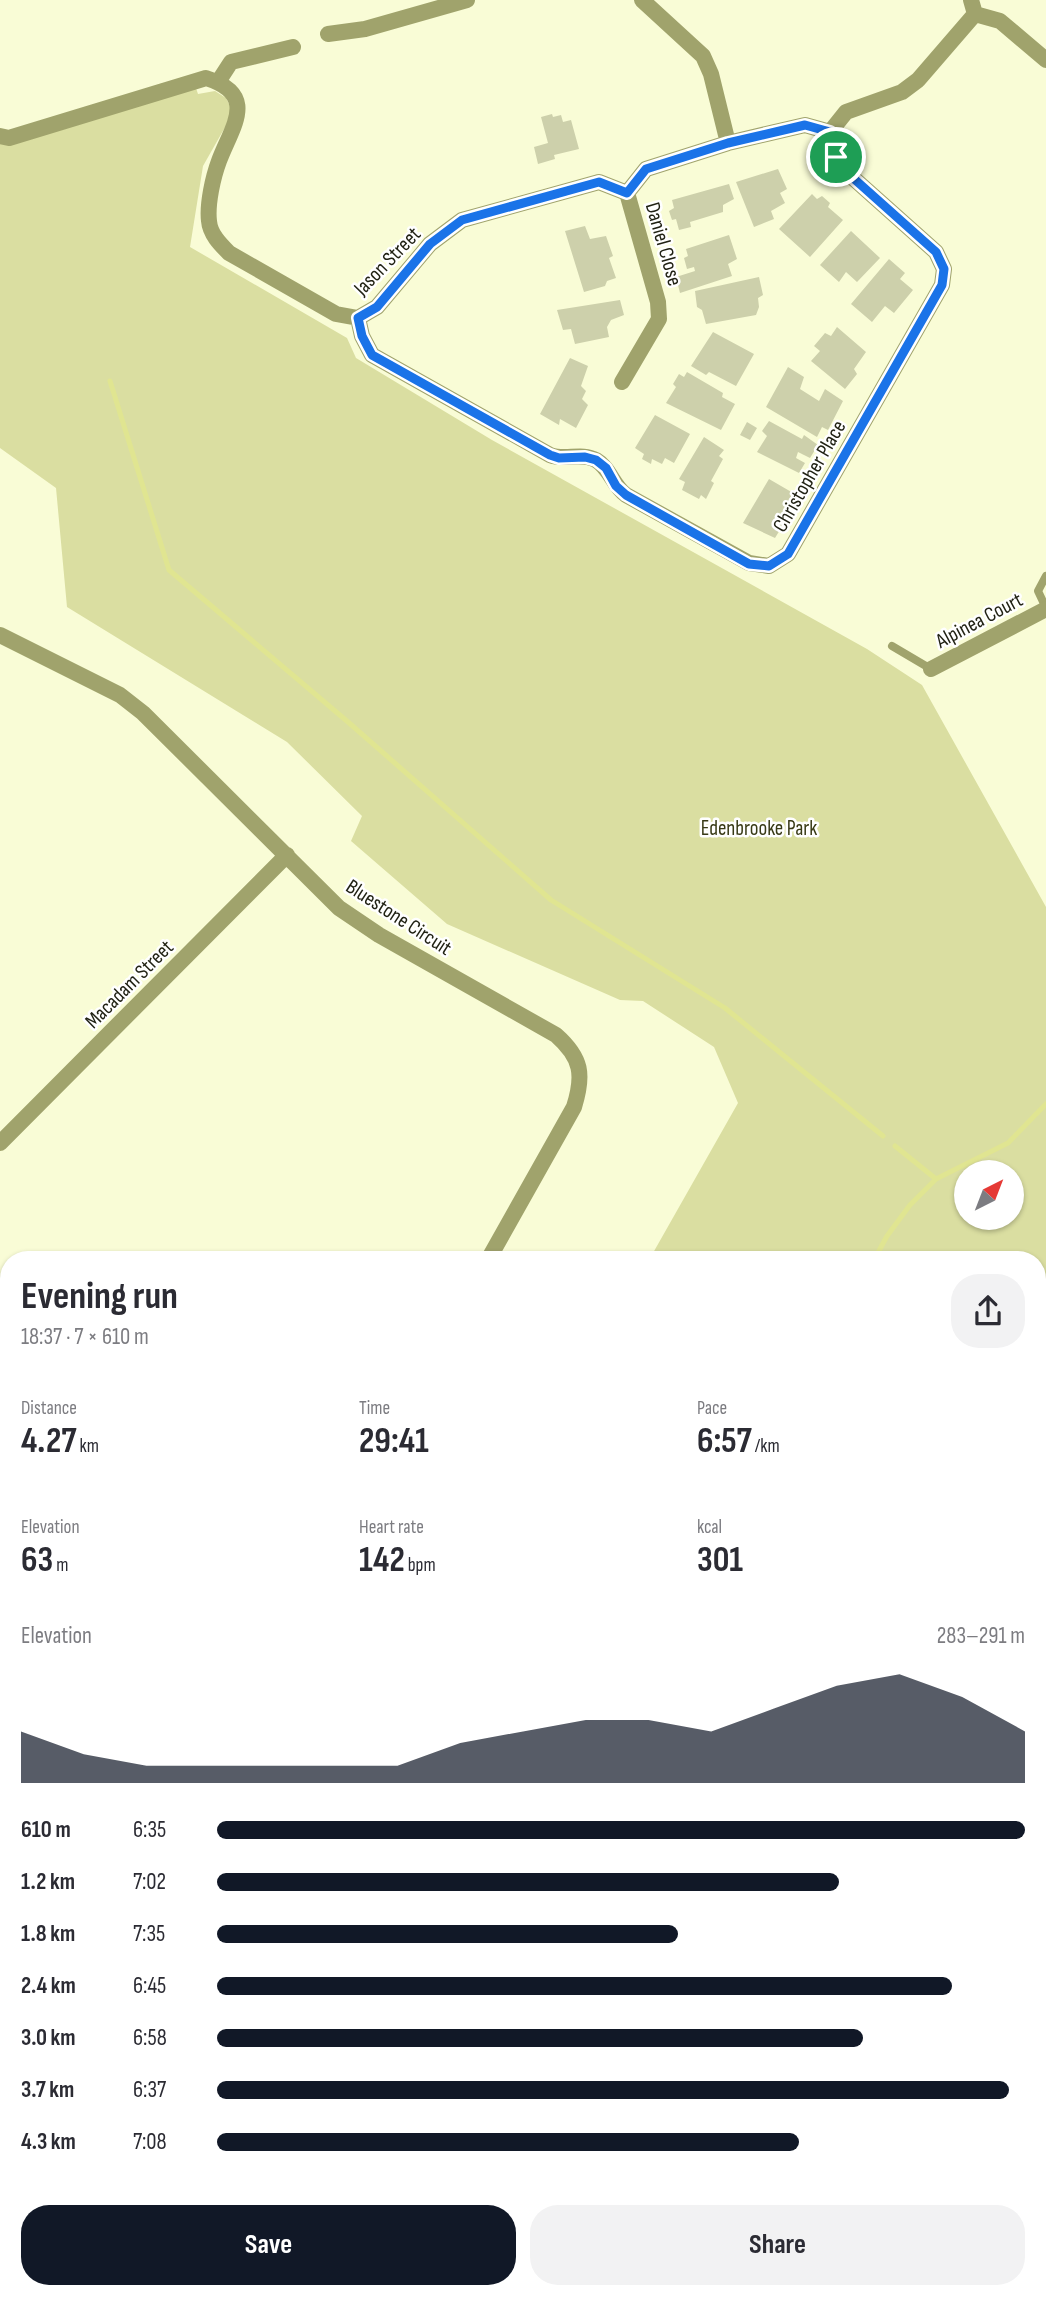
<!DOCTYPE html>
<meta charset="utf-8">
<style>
body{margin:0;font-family:"Sofia Sans Condensed",sans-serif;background:#f2f2f3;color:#2b2b33;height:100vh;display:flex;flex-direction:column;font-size:26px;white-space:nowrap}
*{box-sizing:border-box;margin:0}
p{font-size:23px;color:#7c7c81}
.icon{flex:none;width:38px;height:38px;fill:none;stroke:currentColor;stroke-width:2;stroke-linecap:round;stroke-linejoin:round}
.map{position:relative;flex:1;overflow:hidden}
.side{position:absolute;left:0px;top:1251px;width:1046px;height:1048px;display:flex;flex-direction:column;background:#fff;border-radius:28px 28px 0 0;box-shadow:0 2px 5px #0004}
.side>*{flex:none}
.needle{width:46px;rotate:42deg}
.fabs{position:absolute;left:954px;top:1160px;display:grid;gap:14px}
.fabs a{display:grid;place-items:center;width:70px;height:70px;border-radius:50%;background:#fff;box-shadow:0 2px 5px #0004;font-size:35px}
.pin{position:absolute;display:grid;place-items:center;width:60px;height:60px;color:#fff;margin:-30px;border:4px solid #fff;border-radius:50%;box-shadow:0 2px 7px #0007}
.round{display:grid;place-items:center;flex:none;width:74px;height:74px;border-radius:28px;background:#f2f2f3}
.overview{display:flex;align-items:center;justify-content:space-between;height:119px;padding:0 21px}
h1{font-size:38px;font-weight:700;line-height:52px}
.stats{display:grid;grid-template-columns:repeat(3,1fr);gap:10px;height:119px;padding:7px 21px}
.stats div{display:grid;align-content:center}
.stats b{font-size:35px;font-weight:700}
.stats small{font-size:19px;font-weight:400}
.stats p{font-size:19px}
.chart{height:196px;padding:14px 21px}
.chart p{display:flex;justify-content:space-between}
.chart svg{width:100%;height:126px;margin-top:7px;fill:#111827;opacity:.7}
.button{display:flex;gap:14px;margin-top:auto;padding:14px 21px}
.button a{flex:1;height:80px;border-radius:28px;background:#111827;color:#fff;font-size:28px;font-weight:700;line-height:80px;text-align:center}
.button a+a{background:#f2f2f3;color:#2b2b33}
ul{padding:0 21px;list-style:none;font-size:23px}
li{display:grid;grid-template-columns:112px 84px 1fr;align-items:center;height:52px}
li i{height:18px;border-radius:9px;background:#111827}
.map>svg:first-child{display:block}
.green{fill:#dadea1;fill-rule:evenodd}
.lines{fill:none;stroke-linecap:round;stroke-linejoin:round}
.stream{stroke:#e0e591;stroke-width:5}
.building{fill:#cdd0ab}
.lane{stroke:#a0a36c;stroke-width:8}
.street{stroke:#a0a36c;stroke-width:16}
.secondary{stroke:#777a19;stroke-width:18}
.route-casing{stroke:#fff;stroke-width:14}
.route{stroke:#1a73e8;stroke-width:9}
.labels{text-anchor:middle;stroke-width:5;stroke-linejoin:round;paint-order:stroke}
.street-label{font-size:21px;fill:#212214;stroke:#fff}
.park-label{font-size:21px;fill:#383a16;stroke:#fff}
</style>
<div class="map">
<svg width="1046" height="2299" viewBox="0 0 1046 2299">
<rect width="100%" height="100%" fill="#f9fcd6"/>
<!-- green -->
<path class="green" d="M196,88l2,6 17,-3 11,7 5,10 -3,14 -25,44 -13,81 157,91 9,20 136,82 375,209 55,36 124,222v686l-8,5v-338h-389l89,-157 -24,-56 -71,-46 -23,-1 -173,-76 -96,-83 11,-25 -75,-74 -220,-135 -11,-119 -56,-40v-305zM966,1172h46v46h-46z
M1038,1664l8,12v275l-8,-12z
M9,1809v351l-9,-5v-339z"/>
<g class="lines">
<!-- stream -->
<path class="stream" d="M110,381l59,189 179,152 203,178 174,108 158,128
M895,1146l41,33
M874,1260l13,-24 23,-31 26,-26 72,-36 38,-39
M0,2052l9,-8
M730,2291l2,8"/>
</g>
<!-- building -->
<path class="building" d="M552,114l1,3 8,-2 2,7 8,-2 8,29 -25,6 1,4 -17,5 -4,-17 14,-4 -7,-26z
M778,169l9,20 -7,4 5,10 -14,8 3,8 -20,8 -18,-45z
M729,184l5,15 -11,6v7l-33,10 1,5 -12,3 -3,-11 -4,1 -3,-9 5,-3 -2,-8z
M812,194l5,5 5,-3 8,7 -2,4 15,13 -33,37 -31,-28z
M585,226l5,13 16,-3 7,20 -4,2 7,20 -9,3 -2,5 -21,6 -19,-61z
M851,231l29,27 -23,24 -11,-10 -7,10 -19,-17z
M729,235l8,24 -9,5 4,12 -52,17 -4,-16 19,-6 -1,-4 -7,2 -3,-11 4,-2 -2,-7z
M889,259l16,14 -5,6 13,11 -19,23 -9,-7 -13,16 -21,-18z
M759,277l4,18 -5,3 1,9 -3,8 -50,9 -4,-14 -5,-3 -2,-16z
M620,300l4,15 -13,5 -4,7 2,10 -34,7 -4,-15 -8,1 -6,-20z
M837,327l29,25 -12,17 3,5 -12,15 -34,-28 9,-10 -6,-5 11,-13 6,3z
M713,332l41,22 -18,32 -27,-14 -3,3 -15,-9z
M570,358l18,8 -7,20 5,5 -4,8 6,6 -12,23 -16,-9 -1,6 -19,-11z
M788,367l16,10 -4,12 19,12 6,-12 18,12 -15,29 -6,-3 -5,10 -51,-30z
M687,372l36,21 -1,4 13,7 -14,26 -55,-27 10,-16 -3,-3 6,-10 5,3z
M655,415l35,19 -16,29 -9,-5 -3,6 -10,-5 -1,5 -9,-5 2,-5 -9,-6z
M769,421l33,18 2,-4 14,10 -8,13 -12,-6 -2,6 9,5 -6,10 -42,-21 10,-16 -5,-5z
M747,422l10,6 -7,12 -10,-5z
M704,437l20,13 -5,6 4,3 -12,22 3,2 -8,16 -5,-4 -2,4 -17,-9 3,-8 -6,-3z
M769,479l31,18 -25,41 -32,-15z"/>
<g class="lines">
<!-- lane -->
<path class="lane" d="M1046,576l-8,15 8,17
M892,646l39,23
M0,1790l9,-13
M610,2299l13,-1"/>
<!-- street -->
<path class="street" d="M642,0l61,56 8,18 17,69
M971,0l4,14 25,7 46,39
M328,34l37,-5 102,-29
M218,82l13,-20 62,-15
M0,136l9,2 197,-60c53,17 26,48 13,83 -6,16 -12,43 -10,60 1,13 11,23 20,32l107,61 22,4 19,-11 53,-63 32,-24 137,-38 28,11 19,-24 82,-26 77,-18 25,7 16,-20 56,-20 16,-12 57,-66
M358,318l4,18 10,19 178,100c15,6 31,-3 46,5 14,8 17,26 30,35l123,68 20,3 19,-12 154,-269 2,-16 -8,-17 -84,-75 -16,-20 -6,-25
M622,382l37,-63 -1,-17 -31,-109
M0,635l120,60 23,18 196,195 40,27 177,100c26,23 28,40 18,72l-86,153
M931,669l115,-60
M0,1143l287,-288
M0,1290l9,9
M1043,1619l3,-1
M209,2291l14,8
M384,2299l5,-8"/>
<!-- secondary -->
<path class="secondary" d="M0,1693l9,9
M1038,2121l8,4
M1038,2195l8,-16
M980,2299l5,-8"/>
</g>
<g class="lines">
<defs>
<path id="route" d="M805,125l25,7 6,25 16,20 84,75 8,17 -2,16 -154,269 -19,12 -20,-2 -123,-69 -10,-9 -10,-18 -10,-8 -11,-3 -26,1 -9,-3 -178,-100 -10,-19 -4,-18 19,-11 53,-63 32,-24 137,-38 28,11 19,-24 82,-26z"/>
</defs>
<!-- route casing -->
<use href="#route" class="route-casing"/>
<!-- route -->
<use href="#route" class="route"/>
</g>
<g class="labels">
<!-- street labels -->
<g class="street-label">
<text transform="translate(664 244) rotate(74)" y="7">Daniel Close</text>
<text transform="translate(387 261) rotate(-46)" y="7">Jason Street</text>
<text transform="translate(809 476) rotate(-60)" y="7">Christopher Place</text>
<text transform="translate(979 620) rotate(-28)" y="7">Alpinea Court</text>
<text transform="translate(399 917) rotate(33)" y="7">Bluestone Circuit</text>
<text transform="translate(129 984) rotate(-45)" y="7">Macadam Street</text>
</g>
<!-- park labels -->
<g class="park-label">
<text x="759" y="835">Edenbrooke Park</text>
</g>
</g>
</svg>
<div class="fabs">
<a><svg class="needle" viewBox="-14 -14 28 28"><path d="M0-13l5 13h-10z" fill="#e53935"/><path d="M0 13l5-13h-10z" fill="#7c7c81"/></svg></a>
</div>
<div class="pin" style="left:836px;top:157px;background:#1e9e55"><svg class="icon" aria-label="arrive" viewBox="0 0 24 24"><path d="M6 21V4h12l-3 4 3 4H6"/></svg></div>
<section class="side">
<div class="overview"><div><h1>Evening run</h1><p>18:37 · 7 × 610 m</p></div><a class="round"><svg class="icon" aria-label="share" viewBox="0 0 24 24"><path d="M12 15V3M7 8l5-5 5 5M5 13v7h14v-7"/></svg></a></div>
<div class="stats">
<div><p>Distance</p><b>4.27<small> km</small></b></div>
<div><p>Time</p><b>29:41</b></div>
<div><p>Pace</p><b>6:57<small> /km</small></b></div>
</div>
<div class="stats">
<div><p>Elevation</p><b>63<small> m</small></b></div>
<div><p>Heart rate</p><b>142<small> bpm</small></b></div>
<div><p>kcal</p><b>301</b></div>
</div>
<div class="chart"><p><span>Elevation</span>283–291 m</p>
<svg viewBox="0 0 160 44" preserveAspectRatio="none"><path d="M0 44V26L10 34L20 38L30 38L40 38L50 38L60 38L70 30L80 26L90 22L100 22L110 26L120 18L130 10L140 6L150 14L160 26V44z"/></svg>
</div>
<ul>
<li><b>610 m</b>6:35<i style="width:100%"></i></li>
<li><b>1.2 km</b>7:02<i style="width:77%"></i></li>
<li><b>1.8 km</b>7:35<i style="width:57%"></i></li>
<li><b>2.4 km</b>6:45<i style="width:91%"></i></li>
<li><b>3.0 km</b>6:58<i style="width:80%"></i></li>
<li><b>3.7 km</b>6:37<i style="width:98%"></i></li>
<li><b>4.3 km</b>7:08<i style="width:72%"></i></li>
</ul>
<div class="button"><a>Save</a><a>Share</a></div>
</section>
</div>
